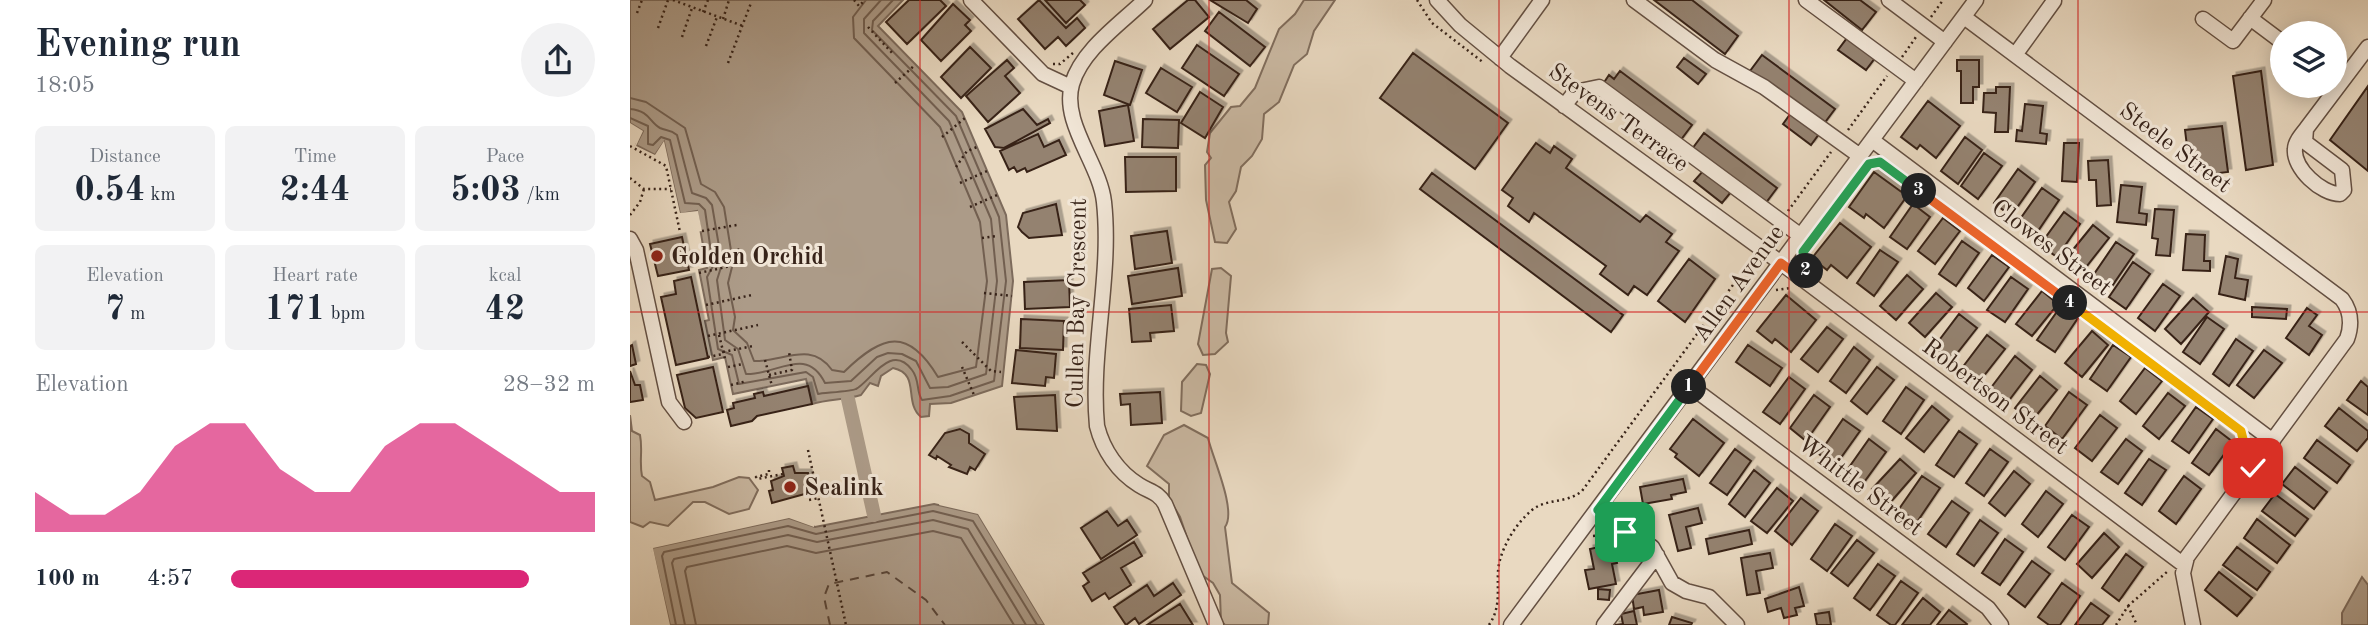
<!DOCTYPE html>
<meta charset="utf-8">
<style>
body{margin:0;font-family:"Old Standard TT",serif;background:#f2f2f3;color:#1f2937;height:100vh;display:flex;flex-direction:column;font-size:26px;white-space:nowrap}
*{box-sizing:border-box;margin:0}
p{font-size:23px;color:#747a83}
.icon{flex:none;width:38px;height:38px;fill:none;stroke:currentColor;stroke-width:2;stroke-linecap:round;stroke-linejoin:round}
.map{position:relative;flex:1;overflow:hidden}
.drawer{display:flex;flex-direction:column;background:#fff;width:630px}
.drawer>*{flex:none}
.controls{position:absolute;left:1640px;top:21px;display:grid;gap:14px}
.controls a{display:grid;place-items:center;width:77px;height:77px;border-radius:50%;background:#fff;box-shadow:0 4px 18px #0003;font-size:35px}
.pin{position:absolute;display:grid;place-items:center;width:60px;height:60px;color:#fff;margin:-30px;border-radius:14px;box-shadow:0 4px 10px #0006}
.km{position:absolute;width:35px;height:35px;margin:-18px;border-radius:50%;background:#222;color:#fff;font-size:19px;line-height:35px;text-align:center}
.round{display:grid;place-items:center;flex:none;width:74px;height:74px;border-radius:37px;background:#f2f2f3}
.summary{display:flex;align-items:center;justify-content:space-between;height:119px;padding:0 35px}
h1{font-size:38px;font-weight:800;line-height:52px}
.metrics{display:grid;grid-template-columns:repeat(3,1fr);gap:10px;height:119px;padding:7px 35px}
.metrics div{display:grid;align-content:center;border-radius:10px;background:#f2f2f3;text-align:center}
.metrics b{font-size:35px;font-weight:800}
.metrics small{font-size:19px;font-weight:400}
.metrics p{font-size:19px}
.chart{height:196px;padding:14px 35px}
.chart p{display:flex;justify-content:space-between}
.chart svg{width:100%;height:126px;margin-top:7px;fill:#db2777;opacity:.7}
ul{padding:0 35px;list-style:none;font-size:23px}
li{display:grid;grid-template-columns:112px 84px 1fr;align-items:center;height:52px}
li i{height:18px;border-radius:9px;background:#db2777}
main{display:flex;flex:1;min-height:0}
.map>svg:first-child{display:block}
.green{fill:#cbbaa4;stroke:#816e5e;stroke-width:2}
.water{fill:#ac9b88;stroke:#7d6b5c;stroke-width:2}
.pier{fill:#e9d9c1}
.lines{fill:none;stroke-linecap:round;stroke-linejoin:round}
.shore{stroke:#725f50;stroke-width:2}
.canal{stroke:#ac9b88;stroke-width:14}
.ferry{stroke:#5a473a;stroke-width:2;stroke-dasharray:9 7;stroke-linecap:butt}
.building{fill:#948270;stroke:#372319;stroke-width:2;filter:url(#shadow)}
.minor-casing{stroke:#645043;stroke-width:17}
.path{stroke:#372319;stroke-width:2.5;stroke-dasharray:2 3.5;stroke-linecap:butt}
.minor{stroke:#f1e6d7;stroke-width:14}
.split-1-casing{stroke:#fff;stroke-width:14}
.split-2-casing{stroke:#fff;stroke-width:14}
.split-3-casing{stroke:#fff;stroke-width:14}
.split-4-casing{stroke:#fff;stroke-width:14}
.split-5-casing{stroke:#fff;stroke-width:14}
.split-6-casing{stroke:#fff;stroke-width:14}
.split-1{stroke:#22a559;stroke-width:9}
.split-2{stroke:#f0652b;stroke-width:9}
.split-3{stroke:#22a559;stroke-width:9}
.split-4{stroke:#f0652b;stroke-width:9}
.split-5{stroke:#f5b400;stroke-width:9}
.split-6{stroke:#f5b400;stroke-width:9}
.grid{fill:none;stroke:#d62828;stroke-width:2;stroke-opacity:0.55}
.poi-dot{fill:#8f2418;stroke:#f1e6d7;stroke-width:2.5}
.labels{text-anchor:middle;stroke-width:6;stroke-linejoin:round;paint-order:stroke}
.street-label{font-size:24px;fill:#372319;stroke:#f1e6d7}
.poi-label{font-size:24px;font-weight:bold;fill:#372319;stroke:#f1e6d7;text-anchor:start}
</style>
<main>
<section class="drawer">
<div class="summary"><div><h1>Evening run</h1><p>18:05</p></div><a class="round"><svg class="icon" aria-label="share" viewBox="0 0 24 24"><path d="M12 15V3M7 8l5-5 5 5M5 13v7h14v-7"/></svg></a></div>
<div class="metrics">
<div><p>Distance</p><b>0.54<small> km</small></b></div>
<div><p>Time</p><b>2:44</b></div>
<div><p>Pace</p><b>5:03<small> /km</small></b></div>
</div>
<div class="metrics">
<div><p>Elevation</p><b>7<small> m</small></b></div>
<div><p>Heart rate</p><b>171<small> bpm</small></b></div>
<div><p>kcal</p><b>42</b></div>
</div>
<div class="chart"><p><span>Elevation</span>28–32 m</p>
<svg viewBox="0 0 160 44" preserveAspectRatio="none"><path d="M0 44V30L10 38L20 38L30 30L40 14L50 6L60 6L70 22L80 30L90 30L100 14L110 6L120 6L130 14L140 22L150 30L160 30V44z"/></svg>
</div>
<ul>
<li><b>100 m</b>4:57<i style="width:82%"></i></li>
</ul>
</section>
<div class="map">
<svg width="1738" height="625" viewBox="0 0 1738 625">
<defs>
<filter id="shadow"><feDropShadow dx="3.5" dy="-3.5" stdDeviation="0" flood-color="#0004"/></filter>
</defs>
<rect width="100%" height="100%" fill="#e9d9c1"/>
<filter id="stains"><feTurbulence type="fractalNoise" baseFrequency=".00286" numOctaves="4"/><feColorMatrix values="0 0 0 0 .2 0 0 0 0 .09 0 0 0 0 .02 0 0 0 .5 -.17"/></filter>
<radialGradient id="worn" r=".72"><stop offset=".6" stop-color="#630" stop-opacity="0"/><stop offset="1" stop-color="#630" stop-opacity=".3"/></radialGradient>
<!-- green -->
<path class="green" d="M674,0h31l-21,31 -7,23 -13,11 -15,37 -15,12 -2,25 -10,17 -11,11 -5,24 -7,11 7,27 -9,14 -12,-1 -9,-42 -1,-35 6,-7 -4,-6 3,-19 21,-26 9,-1 15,-18 24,-59 16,-15z
M591,268l10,8 -5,57 2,9 -13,12 -12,1 -5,-11 14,-75z
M567,364l9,1 4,9 -9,39 -10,3 -10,-5 1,-29z
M0,415l2,16 8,4c3,15 -1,26 2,41l8,6 5,18 58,-13 26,-10 10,1 9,12 -9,19 -20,5 -24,-12h-12l-25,24 -18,-4 -7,5 -13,-5z
M554,425l24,13c5,21 29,73 17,89l7,56 37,30 -1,12h-43l-4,-4 -1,-26 -7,-12 -14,-10 -19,-56 -11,-19v-14l-22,-18 17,-31z"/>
<!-- water -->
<path class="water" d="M0,0h273l-25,26 84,86 44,103 7,66 -11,105 -51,17 -21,1 -1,12 -8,1c-18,-15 0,-43 -28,-49l-12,8 -3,10 -8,-3 -9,12c-16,5 -32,4 -49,9l-6,-25 -73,15 -8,-37 -12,3 -8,-39 4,-1 -10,-50 8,-2 -10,-57 -17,3 -16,-72 -9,13 -19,-10 7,-14 -13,-8z
M304,504l44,10 67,111h-375l-18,-77 137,-30 26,9z
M1732,577l6,8v40h-26v-12z"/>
<!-- pier -->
<path class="pier" d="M0,123l13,8 -7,15 19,9 9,-14 16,72 18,-2 4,20 -6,1 -1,-17 -18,1 -15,-66 -7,9 -21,-11 5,-16 -9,-5z
M310,502l40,10 68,113h-3l-67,-111 -39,-9z
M159,515l25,8v4l-25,-9 -136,30 17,77h-4l-16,-80z"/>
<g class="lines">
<!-- shore -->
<path class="shore" d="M0,98l16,4 39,26 16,56 14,8 9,15 9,56 -5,20 7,34 -2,13 14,13 7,18c29,1 57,-21 78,9l12,2c39,-38 64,-45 94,5l38,-10 11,-86 -7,-59 -40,-95 -86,-89 -1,-21 13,-17
M0,109c20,2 19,13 30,19 6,3 10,1 17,7l15,58 14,5 6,7 10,59 -5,16 8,60 13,9 8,25c32,1 60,-29 79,9l26,-2 26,-24 11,-4 14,1 14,7 14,27 18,-1 38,-13 11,-93 -6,-62 -42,-98 -85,-88v-14l17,-19
M0,118l18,8v18l5,1 8,-8 9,3 15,63 14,1 6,6 8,56 -6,11 11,72 14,6 7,29 67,-12 7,5 5,17c5,-1 35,-3 38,-5 15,-8 35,-47 56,-19 8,10 4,22 10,30l28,-4 44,-15 12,-100 -7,-64 -43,-101 -84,-86 1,-9 20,-21
M46,625l-14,-69 2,-4 124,-26 28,8 117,-23 40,10 64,104
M55,625l-13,-62 2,-4 114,-24 29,7 116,-22 35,9 58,96
M66,625l-11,-54 2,-4 100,-21 29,7 117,-22 28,7 53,87"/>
<!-- canal -->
<path class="canal" d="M218,399l26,116"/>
<!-- ferry -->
<path class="ferry" d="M200,625l-6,-28 5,-13 58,-12 39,28 19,25"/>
</g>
<!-- building -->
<path class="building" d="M279,0h31l6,6 -39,38 -21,-22z
M409,0l27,28 11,-10 8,10 -19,18 -8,-9 -13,12 -27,-30z
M415,0h35l5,5 -19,18z
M558,0h7l14,17 -39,32 -17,-20z
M580,0h36l11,9 -9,14z
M1024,0h38l46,36 -13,18z
M1194,0h36l16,12 -14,18z
M323,4l17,16 -5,5 6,6 -30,30 -20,-21z
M589,12l46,35 -15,19 -45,-35z
M1217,38l28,20 -9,12 -28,-20z
M567,45l42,29 -15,22 -42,-28z
M340,47l21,21 -30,30 -20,-21z
M783,53l95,70 -33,46 -95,-71z
M1132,55l73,54 -12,16 -73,-54z
M1054,58l22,16 -8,10 -21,-17z
M377,60l7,8 -9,8 15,17 -32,29 -22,-26z
M1327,60h22v27h-6v16h-12v-32h-4z
M485,61l27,9 -12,35 -26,-10z
M531,68l31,19 -15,25 -31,-19z
M990,71l72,54 -12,16 -77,-57 6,-9 5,4z
M1631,71l12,94 -27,5 -13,-94z
M1738,86v85l-38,-31z
M1366,87h14l-2,45h-13l1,-19 -13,-1 1,-19h12z
M570,92l23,15 -18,31 -24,-15z
M1298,101l32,25 -24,32 -16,-13 -3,4 -16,-12z
M1395,104l18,2 -3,27 7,1 -1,10 -30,-3 1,-11 5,1z
M498,105l6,36 -29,5 -6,-35z
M393,109l14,16 11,-6 2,4 -46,25 -9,-1 -10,-18z
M1161,113l28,21 -8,11 -28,-21z
M513,119l36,1 -1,28 -36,-1z
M1592,126l6,46 -25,3 -1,-7 -12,2 -5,-40z
M1074,133l73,55 -12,16 -73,-55z
M408,134l6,13 15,-7 7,15 -39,17 -2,-4 -8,4 -3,-5 -5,3 -9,-19z
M1335,137l17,13 -24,34 -17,-13z
M906,143l14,10 4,-7 18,13 -6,9 74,54 6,-7 26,19 -6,8 13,9 -32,44 -13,-9 -6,9 -28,-21 6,-8 -72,-53 -5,9 -21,-16 5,-8 -11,-8z
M1434,143h15l-2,39 -15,-1z
M1354,153l18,13 -24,33 -17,-13z
M495,157h51v34l-50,1z
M1478,160l3,45 -14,1 -1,-26h-7l-1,-19z
M1388,169l17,13 -24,34 -17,-13z
M1073,171l28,21 -9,11 -28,-22z
M1244,172l33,24 -23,32 -18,-14 -2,4 -15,-11z
M802,173l191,142 -12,17 -191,-143z
M1491,185l21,2 -3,26 8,1 -1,11 -29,-3z
M1412,188l17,12 -23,34 -18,-12z
M426,204l6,31 -33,3 -7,-6 -4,-5 5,-14z
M1283,204l17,13 -23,32 -17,-12z
M1525,209l19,1 -4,46 -14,-1 2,-16 -6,-1z
M1434,212l16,12 -23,33 -17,-12z
M1313,218l17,13 -25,33 -17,-13z
M1210,223l31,24 -24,31 -16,-13 -4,5 -15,-12z
M1463,225l16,13 -26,33 -16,-14z
M537,231l5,32 -37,6 -4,-33z
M1556,234l19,1 -1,26h6v10l-27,-1z
M52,237l7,33 -31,6 -8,-32z
M1332,241l17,12 -23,33 -17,-12z
M1486,242l18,12 -24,35 -18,-12z
M1250,250l18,12 -24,34 -17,-13z
M1362,255l17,12 -25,34 -16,-13z
M1596,256l12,3 -3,19 13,2 -3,20 -26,-6z
M1059,259l26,20 -30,43 -27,-21z
M1503,262l17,12 -24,35 -17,-12z
M548,268l4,28 -50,8 -4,-28z
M1277,275l16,14 -27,31 -16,-14z
M61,277l17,81 -32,7 -15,-68 15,-3 -2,-13z
M1381,277l17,12 -23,33 -18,-12z
M439,280l1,27 -45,2 -1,-27z
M1533,284l17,12 -25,35 -17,-13z
M1412,291l16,13 -26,32 -16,-12z
M1306,293l16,14 -27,30 -16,-14z
M1156,295l30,25 -25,32 -16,-13 -3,4 -15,-12z
M1563,298l16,14 -28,32 -16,-15z
M541,305l3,26 -24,2 1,8 -19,1 -3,-33z
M1431,306l17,12 -23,34 -18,-12z
M1622,307l35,2 -1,10 -34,-2z
M1677,308l10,7 -8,11 13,9 -13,20 -23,-17z
M1329,314l18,14 -26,33 -17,-14z
M1577,317l17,12 -24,35 -17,-12z
M391,319l43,2 -1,29 -43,-2z
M1197,327l16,12 -25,33 -17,-13z
M1462,331l16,14 -26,32 -17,-14z
M1357,335l18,14 -26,33 -17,-14z
M1606,339l17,12 -24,35 -16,-12z
M2,345l4,19 -6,2v-20z
M1118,345l34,23 -12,18 -34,-24z
M1483,345l18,12 -24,34 -17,-12z
M1224,347l16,13 -24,33 -16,-12z
M386,350l40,4 -2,24 -8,-1 -1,9 -33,-3z
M1634,350l18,13 -28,35 -17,-13z
M1385,356l17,14 -25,33 -17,-14z
M83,367l10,45 -27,6 -11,-10 -8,-33z
M1247,367l17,13 -27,34 -16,-13z
M1515,368l17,13 -26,33 -16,-13z
M0,371l5,14h5l3,15 -13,2z
M1410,376l17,14 -26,32 -16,-14z
M1159,377l16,12 -25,35 -17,-12z
M1731,381l7,6v28l-21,-15z
M178,386l4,18 -55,12 -5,5 -21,5 -4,-16 7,-2 -1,-5 22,-5 -1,-4 9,-2 1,4z
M1276,387l18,13 -23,34 -18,-13z
M530,392l2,31 -31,2 -1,-21 -9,1 -1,-11z
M1439,392l18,13 -25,34 -17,-13z
M1538,393l17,13 -26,33 -16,-13z
M425,395l2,36 -40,-2 -3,-32z
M1184,395l16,12 -24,34 -16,-13z
M1302,406l17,14 -25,32 -18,-14z
M1566,407l17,12 -24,34 -17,-12z
M1709,408l29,23v7l-11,13 -32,-25z
M1470,415l17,13 -25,33 -17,-13z
M1063,419l31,24 -25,33 -24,-19 2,-3 -7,-5z
M1213,419l17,12 -25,35 -16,-12z
M330,429l9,5v9l16,11 -10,16 -5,-3 -3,7 -18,-7 2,-2 -14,-9 -1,3 -7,-4 16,-22z
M1586,429l17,13 -24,33 -17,-12z
M1329,431l18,13 -23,33 -18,-12z
M1239,439l17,13 -24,33 -17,-12z
M1496,439l16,12 -24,33 -17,-12z
M1687,440l33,25 -13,18 -33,-25z
M1105,449l16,12 -24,34 -17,-12z
M1360,449l18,13 -24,34 -18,-13z
M1270,459l16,14 -27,31 -17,-15z
M1519,459l17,11 -24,35 -17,-12z
M163,466l2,7h13l4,19 -40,11 -3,-12 4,-1 -2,-9 13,-5 -2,-8z
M1665,467l32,25 -13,17 -32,-25z
M1124,470l16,13 -25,34 -16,-13z
M1384,471l16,13 -25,32 -16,-13z
M1292,476l18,12 -23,34 -18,-13z
M1554,476l17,13 -25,35 -17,-13z
M1053,479l3,13 -15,3 1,4 -29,5 -3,-17z
M1147,488l16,13 -26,32 -16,-12z
M1416,491l17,13 -25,33 -16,-13z
M1645,494l33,25 -13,17 -33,-25z
M1171,498l17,13 -26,34 -17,-14z
M1322,501l17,12 -23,34 -18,-13z
M1068,508l4,15 -16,4 5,21 -13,3 -9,-36z
M477,511l11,15 9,-6 10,15 -36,24 -20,-31z
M1442,515l17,12 -24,33 -17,-13z
M1627,519l33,26 -13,18 -33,-25z
M1350,520l18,13 -24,33 -17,-12z
M1205,524l17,12 -25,35 -16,-12z
M1119,530l3,14 -43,10 -3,-15z
M1474,533l15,14 -27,31 -15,-14z
M1375,539l18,13 -23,33 -18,-12z
M1227,540l17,13 -26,33 -17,-13z
M504,542l8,14 -21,12 10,17 -22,14 -4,-6 -13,8 -9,-15 6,-4 -6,-9z
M983,544l4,19 -5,1 4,20 -27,5 -4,-19 9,-1 -4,-20z
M1607,547l33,25 -13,18 -34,-25z
M1140,553l3,15 -17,3 4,22 -13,2 -6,-37z
M1496,554l17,13 -24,34 -17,-13z
M1402,561l18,13 -25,33 -17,-13z
M1248,564l17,12 -25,34 -16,-12z
M1589,572l33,26 -15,18 -32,-26z
M1271,581l17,12 -23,32h-4l-14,-10z
M543,583l8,12 -42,29 -4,-6 -9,7 -12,-18 33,-22 7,11z
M1432,583l18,13 -20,29h-11l-11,-8z
M1169,587l5,19 -9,2 2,7 -13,3 -3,-10 -13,4 -3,-13z
M968,589l12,1 -1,10 -11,-1z
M1029,590l4,22 -19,3 -1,-8 -9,2 -2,-14z
M1293,598l17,14 -10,13h-28z
M1461,603l18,13 -7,9h-27z
M550,604l13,21h-46z
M1319,610l18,14 -1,1h-29z
M1004,611l3,14h-22l8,-1 -2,-10z
M1199,612l2,13h-14l-2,-11z
M1042,617l20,6 -1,2h-22z"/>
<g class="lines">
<defs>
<path id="minor" d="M341,0l72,74 28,13
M515,0c-25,24 -63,50 -73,84 -11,39 28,80 32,118 8,73 -14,151 -7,224 6,24 21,46 42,59 11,7 19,7 26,19l51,121
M807,0l23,25 50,41 271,197 403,302
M1004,0l81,60 49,27 96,69
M1176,0l110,81
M1259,0l56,42
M1334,17l378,282c9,12 10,26 5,40l-160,218 -4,16 10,52
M1620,18l32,24
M1573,19l30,22 31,-41
M1385,55l39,-54
M870,58l42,-58
M934,106l11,-14 24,-5 202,149
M1676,129l-1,13 37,28 2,20 -4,4c-19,0 -47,-26 -45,-45 0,-7 7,-15 11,-20l62,-82
M1242,140l401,301
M0,239l6,11 33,152 15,20
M1060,386l298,222 13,17
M968,510l27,22 27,15 20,36 14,8 23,6 28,28
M881,625l465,-625
M974,625l53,-70"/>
</defs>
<!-- minor casing -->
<use href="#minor" class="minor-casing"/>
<!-- path -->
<path class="path" d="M43,0l70,26
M224,0l5,6 6,-6
M787,0l15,23 52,40
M73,12l5,-12
M7,13l5,-13
M1301,17l12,-17
M93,19l6,-19
M238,27l26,28
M28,28l10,-28
M52,37l10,-29
M76,46l11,-29
M1272,57l14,-20
M98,63l23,-60
M423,64h7l13,-11
M265,83l20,-18
M1218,130l39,-54
M312,137l23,-19
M0,146l36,20 14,66
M326,167l11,-16 10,-4
M0,178l14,11h27
M330,183l27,-12
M340,207l27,-12
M1158,211l43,-59
M0,215l10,-13 4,-13
M72,231l35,-6
M352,238l14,-2
M75,256l37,-7
M69,273l45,-10
M1146,290l14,-2
M354,293l28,3
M76,305l46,-10
M89,335l6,24
M78,336l50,-11
M332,342l29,29 10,1
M93,352l30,-6
M78,357l15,-3
M135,360l7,26
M98,367l15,-3
M332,367l12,28
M139,375l23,-5 -3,-18
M101,385l16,-4
M1612,435l-6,20 8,6
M178,450l38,175
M139,470v4l-13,3 1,2 26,-5
M177,495l2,5 10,-2
M963,536l14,-1
M1498,606l40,-35
M859,625c12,-18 8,-33 9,-53 1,-21 17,-48 34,-62 15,-12 34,-6 50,-19l170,-232
M1486,625l12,-19 9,19"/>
<!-- minor -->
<use href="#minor" class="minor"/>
</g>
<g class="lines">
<defs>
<path id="split-1" d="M995,532l-27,-22 91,-123"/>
<path id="split-2" d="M1059,387l92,-124 20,15 5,-7"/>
<path id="split-3" d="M1176,271l-3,-19 66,-88 11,-2 39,29"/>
<path id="split-4" d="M1289,191l151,112"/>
<path id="split-5" d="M1440,303l151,113"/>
<path id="split-6" d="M1591,416l20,15 2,8 -7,16 17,13"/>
</defs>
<!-- split-1 casing -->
<use href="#split-1" class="split-1-casing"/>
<!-- split-2 casing -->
<use href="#split-2" class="split-2-casing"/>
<!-- split-3 casing -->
<use href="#split-3" class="split-3-casing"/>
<!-- split-4 casing -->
<use href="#split-4" class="split-4-casing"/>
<!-- split-5 casing -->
<use href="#split-5" class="split-5-casing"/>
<!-- split-6 casing -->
<use href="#split-6" class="split-6-casing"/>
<!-- split-1 -->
<use href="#split-1" class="split-1"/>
<!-- split-2 -->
<use href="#split-2" class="split-2"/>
<!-- split-3 -->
<use href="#split-3" class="split-3"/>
<!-- split-4 -->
<use href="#split-4" class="split-4"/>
<!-- split-5 -->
<use href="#split-5" class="split-5"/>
<!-- split-6 -->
<use href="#split-6" class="split-6"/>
</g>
<!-- grid -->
<path class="grid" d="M290,0v625M579,0v625M869,0v625M1159,0v625M1448,0v625M0,312h1738"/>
<!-- markers -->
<g class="poi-dot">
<circle cx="27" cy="256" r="7"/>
<circle cx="160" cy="487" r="7"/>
</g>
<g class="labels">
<!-- street labels -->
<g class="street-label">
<text transform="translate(989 117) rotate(36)" y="8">Stevens Terrace</text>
<text transform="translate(1546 147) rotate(37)" y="8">Steele Street</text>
<text transform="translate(1422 247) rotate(37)" y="8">Clowes Street</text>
<text transform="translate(1108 283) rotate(-54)" y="8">Allen Avenue</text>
<text transform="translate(446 303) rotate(-89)" y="8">Cullen Bay Crescent</text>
<text transform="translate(1366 396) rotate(37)" y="8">Robertson Street</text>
<text transform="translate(1231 485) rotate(37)" y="8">Whittle Street</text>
</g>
<!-- poi labels -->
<g class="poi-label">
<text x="41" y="264">Golden Orchid</text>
<text x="174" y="495">Sealink</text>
</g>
</g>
<rect width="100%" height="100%" filter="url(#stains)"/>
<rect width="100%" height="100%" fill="url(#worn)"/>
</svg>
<div class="controls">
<a><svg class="icon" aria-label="layers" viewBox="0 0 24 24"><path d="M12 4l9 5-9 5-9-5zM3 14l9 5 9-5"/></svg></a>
</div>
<div class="pin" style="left:995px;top:532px;background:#1e9e55"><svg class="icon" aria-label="arrive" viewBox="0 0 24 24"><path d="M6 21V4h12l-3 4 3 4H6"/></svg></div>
<div class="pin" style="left:1623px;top:468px;background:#d93025"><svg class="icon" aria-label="check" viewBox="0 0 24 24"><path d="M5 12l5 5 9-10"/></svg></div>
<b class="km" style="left:1059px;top:387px">1</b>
<b class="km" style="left:1176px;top:271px">2</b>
<b class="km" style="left:1289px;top:191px">3</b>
<b class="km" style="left:1440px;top:303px">4</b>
</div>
</main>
